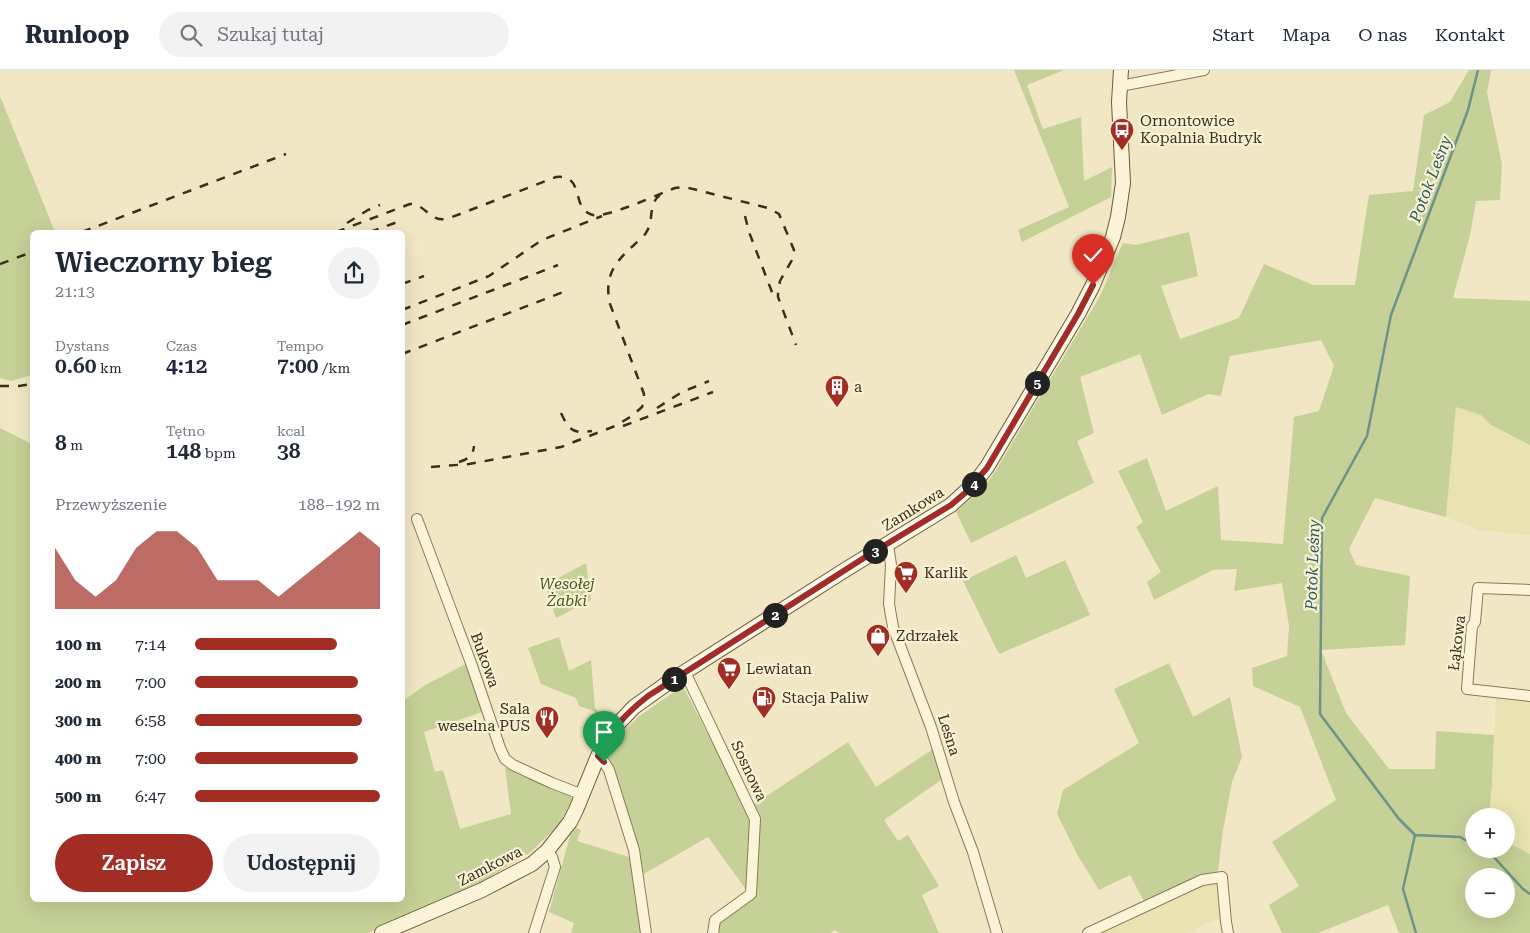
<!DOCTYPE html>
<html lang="pl">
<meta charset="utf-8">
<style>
body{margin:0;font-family:"Roboto Serif",serif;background:#f2f2f3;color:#1f2937;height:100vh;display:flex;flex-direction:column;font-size:19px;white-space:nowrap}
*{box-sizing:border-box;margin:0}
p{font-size:16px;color:#747a83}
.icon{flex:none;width:28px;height:28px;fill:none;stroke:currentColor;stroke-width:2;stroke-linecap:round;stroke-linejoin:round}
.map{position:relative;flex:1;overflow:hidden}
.drawer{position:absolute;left:30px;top:160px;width:375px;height:672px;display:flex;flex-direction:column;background:#fff;border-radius:8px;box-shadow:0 5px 20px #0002}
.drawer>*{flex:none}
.tools{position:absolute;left:1465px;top:738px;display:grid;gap:10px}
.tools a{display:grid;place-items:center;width:50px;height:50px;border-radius:50%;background:#fff;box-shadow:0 5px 20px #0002;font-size:25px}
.pin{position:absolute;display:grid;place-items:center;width:42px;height:42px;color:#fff;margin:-51px -21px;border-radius:50% 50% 50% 0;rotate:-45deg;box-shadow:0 0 5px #0007}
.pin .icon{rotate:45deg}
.km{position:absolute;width:25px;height:25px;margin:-12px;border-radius:50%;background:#222;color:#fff;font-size:14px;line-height:25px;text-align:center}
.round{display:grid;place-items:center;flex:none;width:52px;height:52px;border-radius:26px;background:#f2f2f3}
.head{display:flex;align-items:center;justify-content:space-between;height:85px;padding:0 25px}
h1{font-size:28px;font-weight:600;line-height:38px}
.metrics{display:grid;grid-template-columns:repeat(3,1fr);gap:8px;height:85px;padding:5px 25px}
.metrics div{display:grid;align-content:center}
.metrics b{font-size:21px;font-weight:600}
.metrics small{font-size:14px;font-weight:400}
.metrics p{font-size:14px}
.chart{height:140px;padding:10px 25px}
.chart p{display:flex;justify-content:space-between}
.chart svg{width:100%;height:90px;margin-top:5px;fill:#a12d24;opacity:.7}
.action{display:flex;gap:10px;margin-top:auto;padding:10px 25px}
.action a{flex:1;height:58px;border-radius:30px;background:#a12d24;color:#fff;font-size:20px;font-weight:600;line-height:58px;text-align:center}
.action a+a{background:#f2f2f3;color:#1f2937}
ul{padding:0 25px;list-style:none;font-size:16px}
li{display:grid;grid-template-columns:80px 60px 1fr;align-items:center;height:38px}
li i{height:12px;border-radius:6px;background:#a12d24}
header{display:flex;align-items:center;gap:30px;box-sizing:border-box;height:70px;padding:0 25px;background:#fff;border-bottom:1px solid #e0e1e3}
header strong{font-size:24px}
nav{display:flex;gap:28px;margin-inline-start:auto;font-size:18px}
.search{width:350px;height:45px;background:#f2f2f3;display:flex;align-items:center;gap:12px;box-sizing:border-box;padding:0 18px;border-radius:28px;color:#747a83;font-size:19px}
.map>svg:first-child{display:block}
.farmland{fill:#e8e3b0}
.green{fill:#c5d196;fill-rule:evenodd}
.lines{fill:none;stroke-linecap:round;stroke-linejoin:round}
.stream{stroke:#6c938d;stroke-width:2.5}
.street-casing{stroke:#8d7958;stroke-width:12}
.secondary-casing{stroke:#6f5a3c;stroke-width:16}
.street{stroke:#fbf4d8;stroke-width:10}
.secondary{stroke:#fbf4d8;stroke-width:14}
.rail{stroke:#3c2f1e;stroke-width:2.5;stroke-dasharray:9 9;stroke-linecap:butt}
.route-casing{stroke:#fff;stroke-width:10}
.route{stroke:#a12d24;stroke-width:6}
.labels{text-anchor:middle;stroke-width:4.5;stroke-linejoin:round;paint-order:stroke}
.poi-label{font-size:15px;fill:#3c2f1e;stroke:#f8f1d4;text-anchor:start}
.street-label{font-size:15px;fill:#3c2f1e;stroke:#f8f1d4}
.park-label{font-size:15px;font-style:italic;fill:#485a23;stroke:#f8f1d4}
.water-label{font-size:16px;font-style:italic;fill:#2c5c5d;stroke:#f8f1d4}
</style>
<header>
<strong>Runloop</strong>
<div class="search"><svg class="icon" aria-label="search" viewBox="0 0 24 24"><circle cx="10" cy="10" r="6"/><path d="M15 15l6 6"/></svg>Szukaj tutaj</div>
<nav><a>Start</a><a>Mapa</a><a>O nas</a><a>Kontakt</a></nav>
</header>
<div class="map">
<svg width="1530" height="863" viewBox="0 0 1530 863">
<rect width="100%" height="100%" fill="#f1e7c4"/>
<!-- farmland -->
<path class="farmland" d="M1456,337l25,8 10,10 39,20v90l-51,-5 -33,-13z
M1496,628l34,3v153l-24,-12v-26h-17l3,-32z
M1209,813l10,1 1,33 -33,16h-86z"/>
<!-- green -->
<path class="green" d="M1014,0h50l-37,15 16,44 38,-12 3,64 28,-14 -1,30 -89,45 -4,-12 51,-23z
M1469,0h22l-4,23 15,71 -2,36 -24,1 -6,34 -17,63 77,3v144l-39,-20 -10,-10 -25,-8 -10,110 -71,-19 -26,51 7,16 54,11 -5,69 -84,5 25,63 43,56h46l1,-38 58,4 -2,49 -3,32h-15v33h32v-7l24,12v79h-131l-11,-28 -70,28h-36l-13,-28 30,-19 -27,-44 64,-42 -36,-93 -47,-21 -1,-18 35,-12 2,-30 -7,-43 -48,8 3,-22 -24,1 -59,30 -7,-18 14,-10 -25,-45 7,-5 -25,-51 29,-13 19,53 52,-25 3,54 62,4 11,-127 25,-6 15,-45 -13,-26 -91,16 -9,40 -13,-2 -46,21 -22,-61 -60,23 14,56 -17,8 17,42 -123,60 -15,-31 29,-26 11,-16 104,-174 23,-53 13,2 53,-13 9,44 -37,10 19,53 59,-21 25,-54 49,21h42l14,-90 44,-4 11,-76 26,-13zM1474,806h32v33h-32z
M0,26l55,136h-23v143l-21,6 -11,-3z
M0,358l32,16v456h370l1,-199 22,-16 41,-21 16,48 -58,20 11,40 8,-2 17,59 51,-15 -6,-46h4l10,7 49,18 4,6 -9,19 -8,10 -24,24 -50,30 -113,51h-368z
M1016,485l10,23 39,-18 25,55 -91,39 -36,-73z
M586,493l5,37 -35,18 -11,-33z
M559,567l10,34 22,-11 4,48 4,5 -20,-7 -3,-8 -35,-14 -13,-36z
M1169,593l24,54 37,-20 12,60 -10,25 -9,48 -5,41 -74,30 -14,-26 -31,15 -21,-34 -21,-42 6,-24 76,-47 -25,-54z
M681,617l3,1 68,133 -5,70 -39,-54 -66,38 -8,-32 -25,-88 11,-20 18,-18z
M848,672l28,45 57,-38 8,31 -57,40 14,21 10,-6 31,51 -17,9 17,38h-100l-4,-3 -5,3h-114l2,-11 36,-26 6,-77 -7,-14z
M576,758l5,2 -4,11 55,17 11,75h-72l3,-10 -25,-11 21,-76z"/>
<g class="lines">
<!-- stream -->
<path class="stream" d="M1415,765l45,2 14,8
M1481,779l11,6 31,34 7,5
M1416,863l-13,-44 12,-54 -16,-16 -79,-105 2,-196 45,-82 24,-121 77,-205 10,-40"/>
<defs>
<path id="street" d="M1120,16l84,-16
M417,449l54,144 29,85 5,11 8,6 39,18 31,12
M886,475l3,6 2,14 -2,39 4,23 38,100 23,75 19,50 24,81
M1530,520l-52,-2 -3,34 -3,4 -5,63 63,7
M685,602l70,147 -4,75 -36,26 -2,13
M598,686l6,6 5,8 25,80 12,83
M534,863l21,-66 -3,-10 -5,-6
M1088,863l114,-53 20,-3 4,45 2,11"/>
<path id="secondary" d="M382,863l100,-43 50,-26 15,-13 23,-29 6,-12 22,-54 8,-16 7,-11 21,-22 35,-25 176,-112 106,-65 23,-21 13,-17 91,-153 15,-29 20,-48 5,-20 5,-34 -4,-81 2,-32"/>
</defs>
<!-- street casing -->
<use href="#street" class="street-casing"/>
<!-- secondary casing -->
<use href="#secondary" class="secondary-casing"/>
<!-- street -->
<use href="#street" class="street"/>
<!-- secondary -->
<use href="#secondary" class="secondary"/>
<!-- rail -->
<path class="rail" d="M745,146l4,16 26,68
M347,153l21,-13 12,-5
M82,162l204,-78
M336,162l74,-28c16,0 19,18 37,15l109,-42c30,-3 14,33 37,38 14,3 66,-21 82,-27l10,-1 83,21 11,6 15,36 -2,10 -12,21 -2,9v7l18,48
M370,162l33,-12
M0,194l32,-12
M402,214l22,-8
M402,240l87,-34 53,-36 60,-24
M402,255l156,-60
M402,284l164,-63
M0,316h19l13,-2
M657,338l25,-16 27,-11
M561,343c8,17 11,21 31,18
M623,356l90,-34
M459,392c9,-3 14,-6 15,-16
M431,397l38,-3 92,-17 54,-21 17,-10 10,-9 2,-6v-7l-34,-90c-6,-28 4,-41 24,-59 4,-4 11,-9 13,-14 7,-12 1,-27 13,-36"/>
</g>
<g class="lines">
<defs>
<path id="route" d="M604,692l-6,-6c14,-27 26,-41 50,-60l219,-140 84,-51 14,-12 22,-25 91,-154 15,-29"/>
</defs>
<!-- route casing -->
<use href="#route" class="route-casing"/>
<!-- route -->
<use href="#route" class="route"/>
</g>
<!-- icons -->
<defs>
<symbol id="bus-pin" viewBox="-11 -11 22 30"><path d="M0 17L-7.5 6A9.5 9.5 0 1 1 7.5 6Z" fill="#a12d24" stroke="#f8f1d4"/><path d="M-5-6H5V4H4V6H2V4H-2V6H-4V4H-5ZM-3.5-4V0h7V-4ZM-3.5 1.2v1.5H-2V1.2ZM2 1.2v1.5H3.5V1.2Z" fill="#fff"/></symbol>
<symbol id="building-pin" viewBox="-11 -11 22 30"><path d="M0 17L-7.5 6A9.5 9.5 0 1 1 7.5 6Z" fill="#a12d24" stroke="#f8f1d4"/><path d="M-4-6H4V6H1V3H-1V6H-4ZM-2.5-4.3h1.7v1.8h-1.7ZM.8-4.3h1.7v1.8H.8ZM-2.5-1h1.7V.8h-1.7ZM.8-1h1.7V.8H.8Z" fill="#fff"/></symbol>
<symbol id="supermarket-pin" viewBox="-11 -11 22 30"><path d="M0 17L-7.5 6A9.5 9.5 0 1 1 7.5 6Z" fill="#a12d24" stroke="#f8f1d4"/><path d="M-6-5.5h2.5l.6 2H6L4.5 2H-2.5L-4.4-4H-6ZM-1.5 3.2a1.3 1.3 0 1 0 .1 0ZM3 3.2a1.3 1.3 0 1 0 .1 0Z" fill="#fff"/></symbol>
<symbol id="shop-pin" viewBox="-11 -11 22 30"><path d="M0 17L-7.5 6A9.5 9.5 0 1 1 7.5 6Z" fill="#a12d24" stroke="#f8f1d4"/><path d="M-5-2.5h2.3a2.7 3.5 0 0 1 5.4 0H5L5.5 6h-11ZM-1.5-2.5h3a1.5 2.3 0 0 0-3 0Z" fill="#fff"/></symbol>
<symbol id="fuel-pin" viewBox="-11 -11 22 30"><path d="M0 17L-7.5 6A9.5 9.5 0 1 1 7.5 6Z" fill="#a12d24" stroke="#f8f1d4"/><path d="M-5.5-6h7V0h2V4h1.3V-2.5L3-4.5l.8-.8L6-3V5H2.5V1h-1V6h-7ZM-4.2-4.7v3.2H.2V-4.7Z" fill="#fff"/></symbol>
<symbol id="restaurant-pin" viewBox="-11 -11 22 30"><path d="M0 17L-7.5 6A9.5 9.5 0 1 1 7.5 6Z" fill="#a12d24" stroke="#f8f1d4"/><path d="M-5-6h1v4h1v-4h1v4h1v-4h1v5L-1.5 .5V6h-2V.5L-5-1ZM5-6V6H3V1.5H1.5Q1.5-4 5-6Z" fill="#fff"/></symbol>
</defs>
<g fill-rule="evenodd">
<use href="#bus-pin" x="1108" y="46" width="28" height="38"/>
<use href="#building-pin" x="823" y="303" width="28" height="38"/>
<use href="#supermarket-pin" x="892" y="489" width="28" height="38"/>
<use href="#shop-pin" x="864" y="552" width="28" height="38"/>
<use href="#supermarket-pin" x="715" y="585" width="28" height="38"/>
<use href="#fuel-pin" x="750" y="614" width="28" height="38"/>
<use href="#restaurant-pin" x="533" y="634" width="28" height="38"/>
</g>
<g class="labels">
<!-- poi labels -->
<g class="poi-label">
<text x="1140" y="56">Ornontowice<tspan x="1140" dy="17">Kopalnia Budryk</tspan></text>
<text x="854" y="322">a</text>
<text x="924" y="508">Karlik</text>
<text x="896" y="571">Zdrzałek</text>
<text x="746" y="604">Lewiatan</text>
<text x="782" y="633">Stacja Paliw</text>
<text x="530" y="644" text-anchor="end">Sala<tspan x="530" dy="17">weselna PUS</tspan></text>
</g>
<!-- street labels -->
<g class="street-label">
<text transform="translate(913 439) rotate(-32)" y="5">Zamkowa</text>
<text transform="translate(1457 573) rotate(-83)" y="5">Łąkowa</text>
<text transform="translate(485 590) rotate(70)" y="5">Bukowa</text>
<text transform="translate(949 665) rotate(72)" y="5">Leśna</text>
<text transform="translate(749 701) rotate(65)" y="5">Sosnowa</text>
<text transform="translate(490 796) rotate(-27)" y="5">Zamkowa</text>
</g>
<!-- park labels -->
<g class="park-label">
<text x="567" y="519">Wesołej<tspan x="567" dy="17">Żabki</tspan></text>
</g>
<!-- water labels -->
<g class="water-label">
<text transform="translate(1430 109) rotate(-69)" y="6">Potok Leśny</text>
<text transform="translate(1312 495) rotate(-88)" y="6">Potok Leśny</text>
</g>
</g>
</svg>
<div class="tools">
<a>+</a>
<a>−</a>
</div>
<div class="pin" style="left:604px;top:692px;background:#1e9e55"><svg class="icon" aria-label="arrive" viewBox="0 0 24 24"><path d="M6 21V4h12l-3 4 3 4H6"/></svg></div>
<div class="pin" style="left:1093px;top:215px;background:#d93025"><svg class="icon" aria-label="check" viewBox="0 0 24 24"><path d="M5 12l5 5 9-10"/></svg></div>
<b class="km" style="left:674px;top:609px">1</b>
<b class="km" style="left:775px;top:545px">2</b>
<b class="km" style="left:875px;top:481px">3</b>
<b class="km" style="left:974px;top:414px">4</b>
<b class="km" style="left:1037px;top:313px">5</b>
<section class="drawer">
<div class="head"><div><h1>Wieczorny bieg</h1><p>21:13</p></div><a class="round"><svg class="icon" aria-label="share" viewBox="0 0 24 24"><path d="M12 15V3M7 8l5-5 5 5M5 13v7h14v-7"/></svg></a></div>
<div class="metrics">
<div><p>Dystans</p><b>0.60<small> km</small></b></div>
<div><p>Czas</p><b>4:12</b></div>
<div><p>Tempo</p><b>7:00<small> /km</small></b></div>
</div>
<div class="metrics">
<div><b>8<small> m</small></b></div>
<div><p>Tętno</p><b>148<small> bpm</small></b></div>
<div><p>kcal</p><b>38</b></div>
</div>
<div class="chart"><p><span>Przewyższenie</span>188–192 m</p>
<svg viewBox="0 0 160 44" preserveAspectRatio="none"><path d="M0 44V14L10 30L20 38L30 30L40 14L50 6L60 6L70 14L80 30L90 30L100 30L110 38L120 30L130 22L140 14L150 6L160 14V44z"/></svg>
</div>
<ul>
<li><b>100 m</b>7:14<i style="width:77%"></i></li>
<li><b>200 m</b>7:00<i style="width:88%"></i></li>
<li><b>300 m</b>6:58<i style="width:90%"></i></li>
<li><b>400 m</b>7:00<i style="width:88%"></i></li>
<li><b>500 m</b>6:47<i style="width:100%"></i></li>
</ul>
<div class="action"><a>Zapisz</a><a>Udostępnij</a></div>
</section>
</div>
